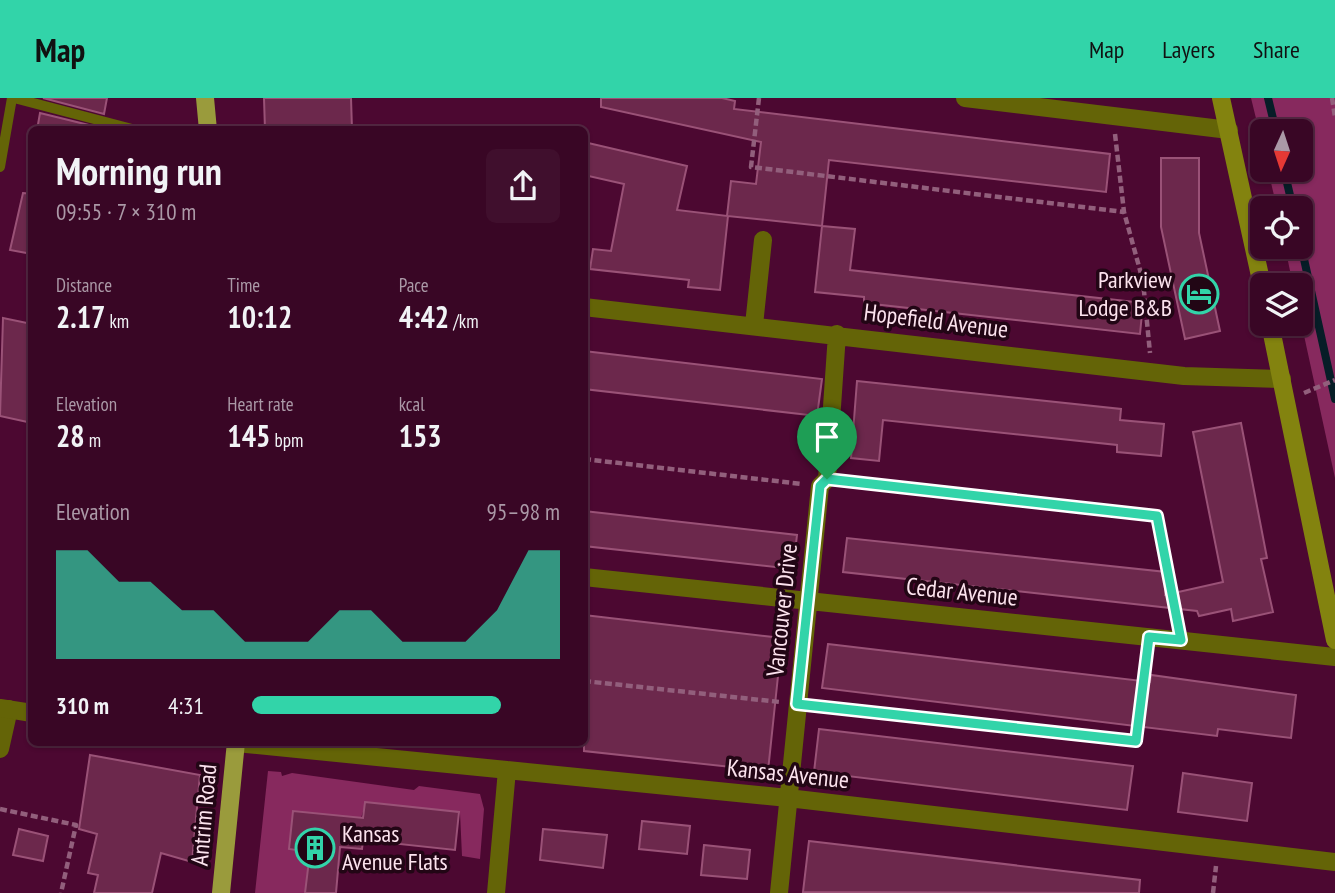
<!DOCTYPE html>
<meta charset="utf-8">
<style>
body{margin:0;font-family:"PT Sans Narrow",sans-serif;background:#400f2d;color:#f1f3f6;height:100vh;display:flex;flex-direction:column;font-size:26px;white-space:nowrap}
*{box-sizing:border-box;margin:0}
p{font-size:23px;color:#ab99a7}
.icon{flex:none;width:38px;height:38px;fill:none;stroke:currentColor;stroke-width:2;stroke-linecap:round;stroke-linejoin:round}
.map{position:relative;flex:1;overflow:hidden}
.side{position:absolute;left:28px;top:28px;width:560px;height:620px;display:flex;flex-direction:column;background:#390625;border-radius:10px;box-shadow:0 2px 5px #0004,0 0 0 2px #532742}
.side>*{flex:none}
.needle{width:46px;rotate:183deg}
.buttons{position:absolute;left:1250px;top:21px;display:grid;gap:14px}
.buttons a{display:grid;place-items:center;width:63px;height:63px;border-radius:10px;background:#390625;box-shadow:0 2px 5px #0004,0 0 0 2px #532742;font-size:35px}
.pin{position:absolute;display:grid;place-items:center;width:60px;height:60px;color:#fff;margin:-72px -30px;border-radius:50% 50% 50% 0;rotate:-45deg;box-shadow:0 0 7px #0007}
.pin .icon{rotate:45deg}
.round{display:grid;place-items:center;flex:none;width:74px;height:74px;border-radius:10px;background:#400f2d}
.head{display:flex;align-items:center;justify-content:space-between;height:119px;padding:0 28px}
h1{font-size:38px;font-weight:700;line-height:52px}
.stats{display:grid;grid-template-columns:repeat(3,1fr);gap:10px;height:119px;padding:7px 28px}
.stats div{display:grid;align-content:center}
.stats b{font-size:30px;font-weight:700}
.stats small{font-size:19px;font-weight:400}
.stats p{font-size:19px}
.chart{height:196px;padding:14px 28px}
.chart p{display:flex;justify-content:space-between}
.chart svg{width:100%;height:126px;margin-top:7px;fill:#32d4a9;opacity:.7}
ul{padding:0 28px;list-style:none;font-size:23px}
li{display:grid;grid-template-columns:112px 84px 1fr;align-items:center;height:52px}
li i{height:18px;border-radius:9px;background:#32d4a9}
header{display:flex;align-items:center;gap:42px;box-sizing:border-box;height:98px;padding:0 35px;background:#32d4a9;color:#111}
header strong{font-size:33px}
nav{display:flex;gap:38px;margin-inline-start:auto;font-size:24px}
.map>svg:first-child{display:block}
.green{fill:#87295e}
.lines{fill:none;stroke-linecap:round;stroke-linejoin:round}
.stream{stroke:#071d27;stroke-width:8}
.building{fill:#6c284c;stroke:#9a5277;stroke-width:2}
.path{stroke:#925f7c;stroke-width:4.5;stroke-dasharray:7 3.5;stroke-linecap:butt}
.service{stroke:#646407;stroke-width:10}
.minor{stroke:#646407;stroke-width:18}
.tertiary{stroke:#646407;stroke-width:18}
.secondary{stroke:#83830f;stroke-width:18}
.primary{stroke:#9a9b3c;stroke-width:18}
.route-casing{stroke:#fff;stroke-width:14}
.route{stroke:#32d4a9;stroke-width:9}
.labels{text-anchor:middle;stroke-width:7;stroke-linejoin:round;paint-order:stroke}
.poi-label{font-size:24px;fill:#fce3ee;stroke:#220615;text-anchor:end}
.street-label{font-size:24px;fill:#fce3ee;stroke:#220615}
</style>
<header>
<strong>Map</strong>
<nav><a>Map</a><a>Layers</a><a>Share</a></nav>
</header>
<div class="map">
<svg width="1335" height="795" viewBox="0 0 1335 795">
<rect width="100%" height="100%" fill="#4c0831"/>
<!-- green -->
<path class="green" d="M1251,0h84v380l-35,-161v-32h-7l-8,-38h15v-39h-23l-9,-38h32v-39h-38v12z
M268,673l13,1 1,4 10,-3 122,17 5,-4 61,8 4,15 -4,50 -18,-3 -2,-43 -94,-11 -5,16 -68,-7 -3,38 19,5 -4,39h-50z"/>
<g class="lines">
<!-- stream -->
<path class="stream" d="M1268,0l8,33
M1284,72l9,38
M1300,143l35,158"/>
</g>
<!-- building -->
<path class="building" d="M43,0h64l-3,16z
M264,0h87l1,32h-87z
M601,0h121l13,3 -1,8 376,45 -4,38 -277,-32 -7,66 -94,-10 -8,74 -32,-3 1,-7 -99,-11 3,-20 18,2 13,-67 -40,-9v-33l103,24 -10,44 50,6 4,-35 25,3 5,-42 -160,-35z
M40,15l61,15 -1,2h-63z
M1161,60h38v75l21,98 -35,8 -24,-112z
M23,95l9,1v60l-22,-4z
M822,128l33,3 -5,41 293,33 -3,31 -276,-31v-6l-49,-5z
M3,220l29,6v99l-32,-7z
M584,253l238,28 -5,37 -233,-27z
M857,283l264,28 -1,11 44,4 -3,32 -44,-4v-7l-234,-25 -4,41 -28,-3z
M1241,325l26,135 -6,1 12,53 -40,9 -2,-12 -32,7 -2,-5 -354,-39 4,-34 319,34 -1,23 58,-13 -30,-150z
M584,413l213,24 -4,34 -209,-23z
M584,517l198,23 -14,133 -184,-20z
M828,546l322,38 1,-7 145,20 -5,43 -73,-9 -1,7 -395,-48z
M819,631l314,37 -6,44 -313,-38z
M90,657l110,20 -8,87 -31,-9 -9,40h-58l4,-18 -10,-2 9,-39 -18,-5z
M1183,675l69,10 -5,38 -69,-9z
M365,704l94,10 -4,38 -92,-10 -1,9 -22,-2 -4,46h-31l5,-41 -21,-3 4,-38 70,7z
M642,723l48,5 -3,28 -48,-5z
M19,731l29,7 -5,25 -30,-6z
M543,731l64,6 -4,33 -63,-8z
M809,743l331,39 -1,13 -336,-1z
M704,747l46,5 -3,29 -46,-4z"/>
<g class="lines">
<!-- path -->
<path class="path" d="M759,0l-8,69 373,45
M1332,0l3,19
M1115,36l9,78 19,69 7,72
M1304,295l31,-13
M584,361l218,25
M845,383l312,35 20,106
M584,583l196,21
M817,608l319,36 11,-87
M0,711l76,16 -15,68
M1213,795l3,-27"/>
<!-- service -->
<path class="service" d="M14,0l122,32
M0,69l12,-69"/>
<!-- minor -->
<path class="minor" d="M965,0l264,32
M584,209l600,69 98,3
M754,227l9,-85
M584,479l751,80
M236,645l552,55 547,64
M0,651l9,-40
M496,795l11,-123
M779,795l41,-407 7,-7 10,-145"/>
<!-- tertiary -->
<path class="tertiary" d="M0,610l32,5"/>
<!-- secondary -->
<path class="secondary" d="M1221,0l41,187
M1270,226l65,316"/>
<!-- primary -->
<path class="primary" d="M205,0l3,32
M221,795l15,-151"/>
</g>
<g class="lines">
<defs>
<path id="route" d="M827,381l330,37 24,124 -32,-3 -13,104 -339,-37 23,-218z"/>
</defs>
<!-- route casing -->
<use href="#route" class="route-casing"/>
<!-- route -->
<use href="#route" class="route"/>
</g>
<!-- icons -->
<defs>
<symbol id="hotel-ring" viewBox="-11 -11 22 22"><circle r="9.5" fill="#220615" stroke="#32d4a9" stroke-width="1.5"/><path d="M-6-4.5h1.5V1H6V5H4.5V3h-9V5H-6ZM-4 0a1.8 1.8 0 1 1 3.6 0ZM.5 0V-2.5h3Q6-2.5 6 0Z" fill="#32d4a9"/></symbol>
<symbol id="building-ring" viewBox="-11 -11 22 22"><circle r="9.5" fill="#220615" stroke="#32d4a9" stroke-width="1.5"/><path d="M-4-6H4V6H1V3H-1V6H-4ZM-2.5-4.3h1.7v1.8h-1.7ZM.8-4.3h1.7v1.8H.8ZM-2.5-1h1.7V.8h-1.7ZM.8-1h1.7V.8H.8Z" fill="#32d4a9"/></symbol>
</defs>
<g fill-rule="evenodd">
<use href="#hotel-ring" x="1177" y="174" width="44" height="44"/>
<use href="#building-ring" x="293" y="728" width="44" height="44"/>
</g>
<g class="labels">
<!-- poi labels -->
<g class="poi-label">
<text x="1172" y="190">Parkview<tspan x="1172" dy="28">Lodge B&amp;B</tspan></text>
<text x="342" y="744" text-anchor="start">Kansas<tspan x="342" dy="28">Avenue Flats</tspan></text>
</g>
<!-- street labels -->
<g class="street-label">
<text transform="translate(936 223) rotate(7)" y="8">Hopefield Avenue</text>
<text transform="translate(962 494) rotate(6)" y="8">Cedar Avenue</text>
<text transform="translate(782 512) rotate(-84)" y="8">Vancouver Drive</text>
<text transform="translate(788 676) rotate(6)" y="8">Kansas Avenue</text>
<text transform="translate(204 717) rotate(-85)" y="8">Antrim Road</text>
</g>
</g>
</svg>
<div class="buttons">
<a><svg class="needle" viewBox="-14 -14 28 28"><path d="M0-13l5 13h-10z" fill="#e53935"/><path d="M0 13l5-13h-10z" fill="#ab99a7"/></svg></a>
<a><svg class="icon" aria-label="locate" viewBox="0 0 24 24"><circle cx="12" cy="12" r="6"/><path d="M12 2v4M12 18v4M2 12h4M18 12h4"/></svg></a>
<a><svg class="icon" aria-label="layers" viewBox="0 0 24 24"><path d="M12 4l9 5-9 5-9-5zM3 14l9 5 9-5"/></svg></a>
</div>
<div class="pin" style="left:827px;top:381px;background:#1e9e55"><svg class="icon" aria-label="arrive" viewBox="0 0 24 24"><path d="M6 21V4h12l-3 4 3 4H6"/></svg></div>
<section class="side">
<div class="head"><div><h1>Morning run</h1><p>09:55 · 7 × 310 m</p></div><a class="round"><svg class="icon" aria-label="share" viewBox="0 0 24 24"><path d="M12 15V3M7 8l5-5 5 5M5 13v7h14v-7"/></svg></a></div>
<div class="stats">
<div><p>Distance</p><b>2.17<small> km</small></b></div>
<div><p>Time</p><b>10:12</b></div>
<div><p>Pace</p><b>4:42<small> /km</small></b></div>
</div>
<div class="stats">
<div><p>Elevation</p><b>28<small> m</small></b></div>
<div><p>Heart rate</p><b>145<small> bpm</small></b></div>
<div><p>kcal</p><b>153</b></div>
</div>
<div class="chart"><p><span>Elevation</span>95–98 m</p>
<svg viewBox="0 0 160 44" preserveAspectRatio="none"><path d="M0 44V6L10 6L20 17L30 17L40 27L50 27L60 38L70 38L80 38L90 27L100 27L110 38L120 38L130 38L140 27L150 6L160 6V44z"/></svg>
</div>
<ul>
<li><b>310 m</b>4:31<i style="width:81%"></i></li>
</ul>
</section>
</div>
